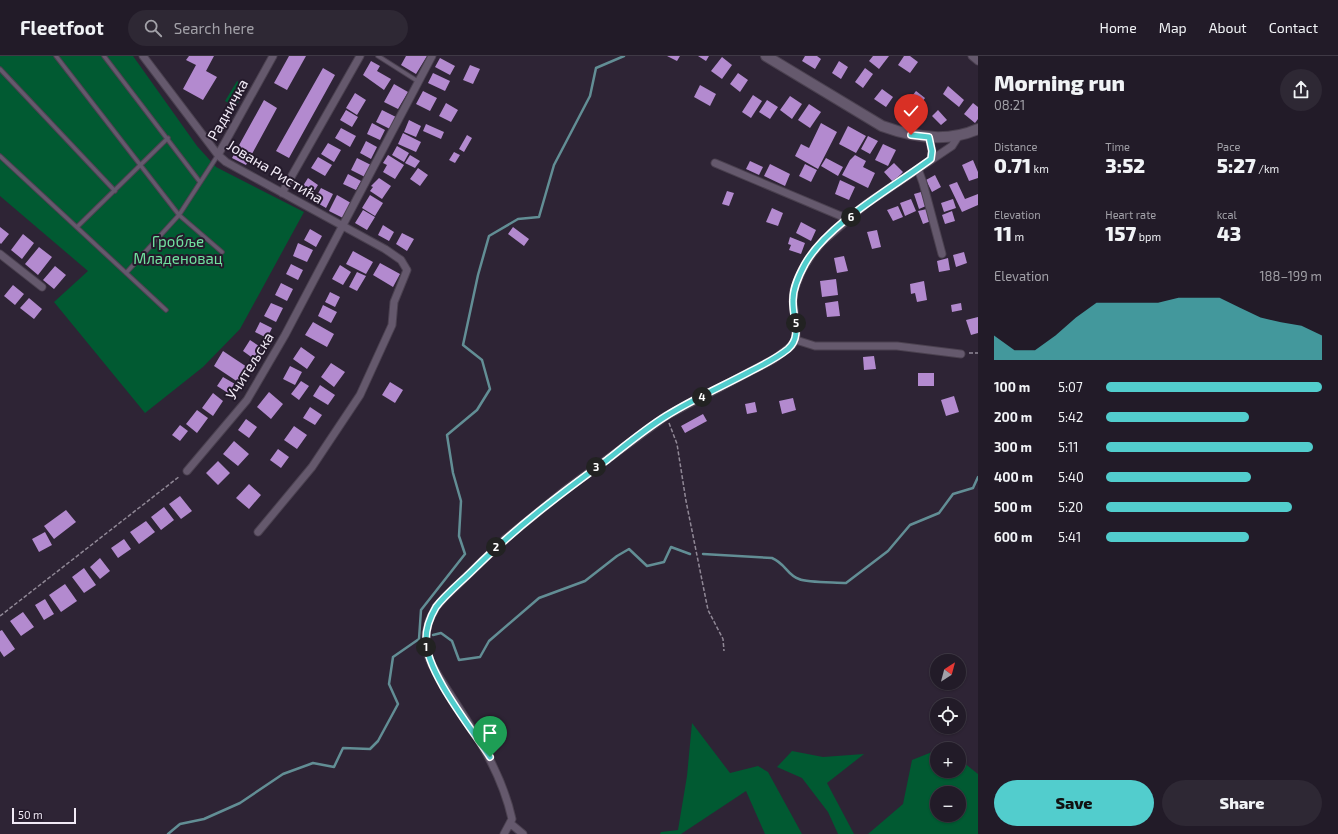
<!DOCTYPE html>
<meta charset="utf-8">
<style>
body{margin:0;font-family:"Exo 2",sans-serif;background:#2e2834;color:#f1f3f6;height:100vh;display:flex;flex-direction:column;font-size:15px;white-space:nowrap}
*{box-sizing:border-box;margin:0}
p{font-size:13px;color:#a2a1a8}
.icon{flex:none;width:22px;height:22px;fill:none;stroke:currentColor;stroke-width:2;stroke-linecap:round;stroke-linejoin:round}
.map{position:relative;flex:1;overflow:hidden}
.details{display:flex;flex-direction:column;background:#221b28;width:360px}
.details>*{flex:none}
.needle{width:26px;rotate:36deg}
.buttons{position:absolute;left:930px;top:598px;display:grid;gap:8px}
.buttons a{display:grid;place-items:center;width:36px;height:36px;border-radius:50%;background:#221b28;box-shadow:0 1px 3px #0004,0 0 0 1px #3f3945;font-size:20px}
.scale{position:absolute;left:12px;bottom:10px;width:64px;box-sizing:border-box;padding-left:4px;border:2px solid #f1eaf6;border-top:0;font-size:11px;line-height:14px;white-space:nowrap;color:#f1eaf6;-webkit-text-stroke:3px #241a2b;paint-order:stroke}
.pin{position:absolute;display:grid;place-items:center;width:34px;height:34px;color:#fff;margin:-41px -17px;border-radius:50% 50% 50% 0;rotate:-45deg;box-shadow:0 0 4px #0007}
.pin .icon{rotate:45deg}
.km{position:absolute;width:20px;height:20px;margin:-10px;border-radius:50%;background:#222;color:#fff;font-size:11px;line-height:20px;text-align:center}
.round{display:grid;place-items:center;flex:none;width:42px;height:42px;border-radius:21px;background:#2e2834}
.head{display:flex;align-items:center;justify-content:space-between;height:68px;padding:0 16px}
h1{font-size:22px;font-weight:800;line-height:30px}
.stats{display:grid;grid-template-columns:repeat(3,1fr);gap:6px;height:68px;padding:4px 16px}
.stats div{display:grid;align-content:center}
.stats b{font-size:20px;font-weight:800}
.stats small{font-size:11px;font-weight:400}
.stats p{font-size:11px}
.chart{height:112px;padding:8px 16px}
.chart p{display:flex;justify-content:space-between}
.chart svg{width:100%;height:72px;margin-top:4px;fill:#52cdcd;opacity:.7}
.primary-button{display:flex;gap:8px;margin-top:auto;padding:8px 16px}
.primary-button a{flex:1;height:46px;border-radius:24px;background:#52cdcd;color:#111;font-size:16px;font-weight:800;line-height:46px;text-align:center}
.primary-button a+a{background:#2e2834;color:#f1f3f6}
ul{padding:0 16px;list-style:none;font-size:13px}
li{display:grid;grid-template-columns:64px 48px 1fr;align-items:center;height:30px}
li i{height:10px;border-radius:5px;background:#52cdcd}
header{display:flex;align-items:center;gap:24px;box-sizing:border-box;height:56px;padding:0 20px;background:#221b28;border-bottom:1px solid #3f3945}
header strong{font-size:19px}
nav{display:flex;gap:22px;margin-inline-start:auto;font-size:14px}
.search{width:280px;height:36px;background:#2e2834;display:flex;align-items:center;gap:10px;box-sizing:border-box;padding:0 14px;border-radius:22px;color:#a2a1a8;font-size:15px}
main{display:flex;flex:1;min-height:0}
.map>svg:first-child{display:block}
.green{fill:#015a32;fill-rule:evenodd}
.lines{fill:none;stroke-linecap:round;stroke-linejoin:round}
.stream{stroke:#628e95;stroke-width:2.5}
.building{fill:#b38acf}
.lane-casing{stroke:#4b4150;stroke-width:5.5}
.street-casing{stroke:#4b4150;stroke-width:9}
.secondary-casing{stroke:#4b4150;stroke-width:12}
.path{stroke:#908896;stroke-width:1.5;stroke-dasharray:4 2;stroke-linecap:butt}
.lane{stroke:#65596d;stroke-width:3.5}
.street{stroke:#65596d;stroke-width:7}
.secondary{stroke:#65596d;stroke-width:10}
.route-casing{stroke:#fff;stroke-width:8}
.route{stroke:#52cdcd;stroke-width:5}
.labels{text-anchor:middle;stroke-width:4;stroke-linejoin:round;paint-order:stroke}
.street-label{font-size:15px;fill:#f1eaf6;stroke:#241a2b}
.park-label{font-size:15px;fill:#71e19f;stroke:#241a2b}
</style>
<header>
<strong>Fleetfoot</strong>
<div class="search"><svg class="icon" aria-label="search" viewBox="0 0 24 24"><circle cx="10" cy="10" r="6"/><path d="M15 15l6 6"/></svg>Search here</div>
<nav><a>Home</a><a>Map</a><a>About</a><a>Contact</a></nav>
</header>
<main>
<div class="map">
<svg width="978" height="778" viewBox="0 0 978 778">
<rect width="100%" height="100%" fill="#2e2435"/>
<!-- green -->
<path class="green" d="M0,0h133l64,90 19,21 88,45 -64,117 -37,38 -58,46 -91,-111 34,-31 -88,-75z
M237,25l10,6 -12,20 -10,-6z
M692,667l38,50 28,-7 10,6 34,62h-37l-19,-43 -65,43h-21l1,-2 17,-2 9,-54z
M937,694v21h22v-12l19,15v60h-110l35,-30 9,-44zM937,737h22v22h-22z
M792,695l31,6 41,-3 -37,29 27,51h-16l-10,-22 -26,-34 -25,-11z"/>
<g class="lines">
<!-- stream -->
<path class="stream" d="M703,498l69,4c14,6 15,17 27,21 9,4 36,3 47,4l42,-32 22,-26 29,-12 14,-19 20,-6 5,-11
M433,579l8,-2 11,8 7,19 21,-3 9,-16 50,-43 46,-17 32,-25 12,-7 18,17 17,-4 7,-15 19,7
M168,778l12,-10 24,-5 36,-16 43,-29 30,-11 21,4 9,-19 27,1 8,-8 20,-37 -9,-20 4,-27 26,-18 2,-29 44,-56 -6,-18 2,-35 -8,-28 -6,-38 30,-25 13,-21 -8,-29 -19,-15 15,-70 11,-39 29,-17 21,-2 15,-52 36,-69 6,-28 28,-12"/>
</g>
<!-- building -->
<path class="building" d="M189,0h25l-8,15 11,6 -14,23 -20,-11 13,-24 -10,-5z
M289,0h17l-19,34 -13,-7z
M406,0h21l-11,18 -15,-9z
M667,0h13l-3,5z
M698,0h11l-3,5z
M805,0h12l4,3 -6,10 -13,-8z
M873,0h16l-10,13 -10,-8z
M904,0h6l8,6 -8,11 -12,-8z
M722,1l10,8 -10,14 -11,-8z
M440,2l15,8 -5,9 -15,-8z
M371,5l9,5 -3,5 14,8 -7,11 -21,-15z
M839,5l9,6 -7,12 -9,-6z
M470,9l10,4 -7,15 -10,-4z
M323,12l12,7 -46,83 -13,-7z
M865,12l8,6 -10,14 -8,-6z
M433,17l17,8 -5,10 -17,-8z
M738,17l10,7 -8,12 -10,-8z
M394,28l14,8 -10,17 -14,-7z
M700,29l16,9 -6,12 -16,-9z
M948,30l16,14 -5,7 -16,-13z
M882,33l11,8 -7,10 -12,-8z
M423,35l14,7 -7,13 -14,-7z
M916,35l9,7 -7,10 -9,-8z
M355,37l11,7 -9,15 -11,-7z
M753,39l9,6 -11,17 -9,-6z
M790,40l12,8 -10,15 -12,-9z
M902,43l11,9 -7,9 -11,-10z
M264,44l13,8 -31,57 -14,-7z
M767,44l11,7 -8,12 -11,-7z
M446,47l12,7 -7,12 -12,-6z
M973,47l5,4v12l-3,4 -11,-9z
M809,48l12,8 -11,16 -12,-8z
M346,54l12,7 -6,10 -12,-7z
M382,54l14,7 -6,12 -14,-7z
M938,54l9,10 -6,5 -9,-9z
M920,57l6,4 -8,9 -6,-5z
M409,64l12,6 -5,11 -12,-5z
M372,67l13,7 -5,10 -13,-6z
M821,67l16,9 -19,37 -23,-13 6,-12 8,4z
M426,68l18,8 -3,7 -18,-8z
M848,70l18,10 -10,17 -17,-9z
M341,72l15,8 -6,11 -15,-9z
M403,77l18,9 -5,10 -18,-8z
M467,79l5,3 -8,14 -5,-3z
M868,80l10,5 -8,13 -9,-5z
M366,85l11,6 -6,12 -11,-6z
M328,87l13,7 -7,12 -13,-8z
M883,88l13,6 -8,16 -13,-6z
M397,90l12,7 -5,9 -12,-7z
M454,96l6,3 -5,8 -6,-3z
M388,99l16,10 -9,14 -12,-7 4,-7 -4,-2z
M410,99l10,6 -5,7 -10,-5z
M855,99l11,6 -3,6 12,6 -7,15 -26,-13 8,-15z
M318,101l14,8 -7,11 -14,-8z
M357,102l14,7 -6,12 -14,-7z
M826,102l17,9 -5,9 -17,-10z
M973,104l5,12v6l-9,3 -7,-16z
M750,105l13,6 -4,8 -13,-6z
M894,107l9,9 -10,10 -9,-10z
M770,108l20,10 -5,12 -21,-10z
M805,108l12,6 -6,12 -12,-6z
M418,112l10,7 -8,11 -10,-7z
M348,118l13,7 -5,9 -13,-6z
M935,119l6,12 -9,5 -6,-12z
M308,122l10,7 -9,14 -10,-7z
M379,122l12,8 -9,13 -12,-8 3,-4 -2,-1z
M840,124l15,7 -6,13 -14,-6z
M957,126l8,17 13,-5v11l-16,7 -13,-27z
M321,132l12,6 -7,14 -12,-7z
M727,135l7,2 -5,13 -7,-2z
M921,136l5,14 -7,3 -5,-15z
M337,139l14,8 -8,15 -14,-7z
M370,139l13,8 -8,13 -13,-8z
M911,143l5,12 -11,5 -5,-13z
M953,143l3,9 -12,4 -3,-9z
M898,150l5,11 -10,4 -6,-11z
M772,152l11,5 -5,13 -12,-4z
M927,153l4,12 -8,3 -5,-13z
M363,154l12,7 -8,13 -12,-7z
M952,155l3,10 -10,3 -3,-9z
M801,166l15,8 -5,11 -15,-8z
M383,169l11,7 -5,9 -11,-6z
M0,171l9,7 -8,10 -1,-1z
M513,171l16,12 -5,7 -16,-12z
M310,173l12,7 -6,11 -12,-7z
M877,174l4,17 -9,2 -5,-17z
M402,177l12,6 -7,12 -11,-7z
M23,178l11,9 -12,16 -11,-9z
M790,181l15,6 -4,11 -12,-4 2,-5 -3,-1z
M298,187l15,7 -6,12 -14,-6z
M39,191l13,10 -14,18 -13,-11z
M353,195l20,11 -7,12 -20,-10z
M964,196l3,11 -11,4 -3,-12z
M844,200l4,15 -11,2 -3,-15z
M948,202l2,12 -11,2 -2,-11z
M380,207l20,11 -7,13 -20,-12z
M291,208l12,6 -5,10 -12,-6z
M340,209l11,7 -8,13 -11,-6z
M55,210l11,9 -12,14 -11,-9z
M357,216l9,4 -9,15 -8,-4z
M836,223l2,16 -16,2 -2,-16z
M924,225l3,19 -10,2 -2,-9 -4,1 -1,-10z
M281,227l12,6 -6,12 -12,-6z
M13,229l11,9 -9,11 -11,-9z
M330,236l10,5 -5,10 -10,-5z
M29,242l13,11 -8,10 -14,-11z
M838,245l2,15 -13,1 -2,-14z
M271,247l12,5 -7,14 -12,-6z
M961,247l1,7 -10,2 -1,-7z
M323,249l14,7 -6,11 -13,-7z
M978,261v16l-7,2 -5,-15z
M260,266l12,6 -5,10 -12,-6z
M313,266l21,12 -7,13 -22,-12z
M250,284l12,8 -8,11 -11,-8z
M301,291l14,10 -8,12 -14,-10z
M223,295l24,16 -9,15 -24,-16z
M874,300l2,13 -12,1 -1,-13z
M331,307l14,9 -11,15 -13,-10z
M290,310l12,6 -7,13 -12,-6z
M918,317h16v13h-16z
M223,321l12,7 -7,9 -11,-7z
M301,325l8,5 -10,14 -8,-6z
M390,326l13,8 -8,13 -13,-8z
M320,329l15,10 -7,10 -15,-9z
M269,336l14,12 -12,15 -14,-12z
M213,337l10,8 -10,15 -11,-8z
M954,340l5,16 -13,4 -5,-16z
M793,342l3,12 -14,4 -3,-13z
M755,346l2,10 -10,2 -2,-10z
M310,351l12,8 -7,10 -12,-7z
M197,354l11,8 -11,15 -11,-9z
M703,358l4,7 -22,12 -4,-7z
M246,363l11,8 -8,11 -11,-8z
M180,369l8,6 -8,10 -8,-6z
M294,370l13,9 -10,14 -13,-9z
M234,385l15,13 -11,12 -15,-12z
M278,393l11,8 -8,11 -11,-8z
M218,405l12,12 -12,12 -12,-12z
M249,428l12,11 -12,14 -13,-11z
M180,440l12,15 -11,8 -12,-15z
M164,451l10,13 -13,10 -10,-13z
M66,454l10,12 -22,17 -10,-13z
M146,465l9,11 -16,12 -9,-12z
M45,476l7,13 -13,7 -7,-13z
M124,483l7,10 -13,9 -7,-10z
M100,502l10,13 -10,8 -10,-12z
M84,512l12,17 -12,8 -12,-16z
M65,528l12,17 -16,11 -12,-17z
M45,543l9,15 -10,6 -9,-15z
M23,556l11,15 -13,9 -11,-15z
M2,574l13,19 -11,8 -4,-6v-20z"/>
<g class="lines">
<defs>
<path id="lane" d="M56,0l123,159 43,37
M104,0l96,126
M378,0l41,26
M0,13l115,122
M0,100l166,154
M77,171l91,-89
M126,217l53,-58 39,-60"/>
<path id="street" d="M143,0l75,99 8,7 159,87 16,11 6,10 -13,32 -2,23 -32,70 -48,72 -54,65
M972,0l6,5
M929,81l3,14 -1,8
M218,99l55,-99
M715,107l133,56
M918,113l5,14 19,71
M282,137l78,-137
M0,198l42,33
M796,284l19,6h82l64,8
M187,415l60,-71 38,-65 147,-279
M511,768l12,10
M504,778l8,-15c-13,-59 -50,-103 -80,-154l-5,-12 -1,-20 3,-12 7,-14 8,-9 61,-59 59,-48 102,-75 108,-57 16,-12 6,-7v-13l-3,-26 1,-11 8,-20 10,-16 10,-12 44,-38 86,-58 7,-11"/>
<path id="secondary" d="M766,0l116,70c30,11 65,17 96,3"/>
</defs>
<!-- lane casing -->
<use href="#lane" class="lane-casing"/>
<!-- street casing -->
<use href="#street" class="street-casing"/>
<!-- secondary casing -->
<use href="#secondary" class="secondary-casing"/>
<!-- path -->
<path class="path" d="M969,297h9
M669,367l8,21 9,57 22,109 15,29 1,12
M0,560l180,-140"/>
<!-- lane -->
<use href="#lane" class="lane"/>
<!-- street -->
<use href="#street" class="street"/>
<!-- secondary -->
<use href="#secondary" class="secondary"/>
</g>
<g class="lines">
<defs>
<path id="route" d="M490,701c-18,-28 -64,-85 -64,-117 0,-11 4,-23 10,-33 10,-13 25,-25 37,-37 41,-41 87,-76 134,-110 19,-15 38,-31 59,-44 27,-17 57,-30 85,-45 12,-6 26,-13 37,-22 15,-13 4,-31 5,-49 0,-13 6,-25 12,-36 23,-41 89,-77 126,-105l1,-8 -3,-14 -18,-2"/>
</defs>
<!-- route casing -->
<use href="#route" class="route-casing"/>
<!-- route -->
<use href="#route" class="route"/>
</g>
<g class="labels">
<!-- street labels -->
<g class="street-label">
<text transform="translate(228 54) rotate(-61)" y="5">Радничка</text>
<text transform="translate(275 116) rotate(31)" y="5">Јована Ристића</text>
<text transform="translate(250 310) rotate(-58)" y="5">Учитељска</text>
</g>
<!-- park labels -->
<g class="park-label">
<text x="178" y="191">Гробље<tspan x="178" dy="17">Младеновац</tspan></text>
</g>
</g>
</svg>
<div class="buttons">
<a><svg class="needle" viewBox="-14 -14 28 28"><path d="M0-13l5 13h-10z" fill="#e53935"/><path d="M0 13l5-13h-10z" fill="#a2a1a8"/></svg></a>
<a><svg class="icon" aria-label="locate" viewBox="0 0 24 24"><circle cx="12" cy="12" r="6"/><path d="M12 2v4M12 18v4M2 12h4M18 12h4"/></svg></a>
<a>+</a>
<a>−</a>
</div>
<div class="scale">50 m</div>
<div class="pin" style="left:490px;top:701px;background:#1e9e55"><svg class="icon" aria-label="arrive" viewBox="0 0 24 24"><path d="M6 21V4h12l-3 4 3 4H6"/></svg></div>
<div class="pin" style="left:911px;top:79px;background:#d93025"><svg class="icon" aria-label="check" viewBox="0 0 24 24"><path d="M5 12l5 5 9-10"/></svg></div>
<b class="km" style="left:426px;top:591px">1</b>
<b class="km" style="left:496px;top:491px">2</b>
<b class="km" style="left:596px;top:411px">3</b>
<b class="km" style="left:702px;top:341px">4</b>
<b class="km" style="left:796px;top:267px">5</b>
<b class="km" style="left:851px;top:161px">6</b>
</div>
<section class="details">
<div class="head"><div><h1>Morning run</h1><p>08:21</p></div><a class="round"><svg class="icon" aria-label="share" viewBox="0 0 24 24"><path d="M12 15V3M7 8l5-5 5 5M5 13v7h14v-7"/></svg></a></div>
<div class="stats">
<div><p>Distance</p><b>0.71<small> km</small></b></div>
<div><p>Time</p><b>3:52</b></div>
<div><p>Pace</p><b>5:27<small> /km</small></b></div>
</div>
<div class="stats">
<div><p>Elevation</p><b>11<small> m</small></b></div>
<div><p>Heart rate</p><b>157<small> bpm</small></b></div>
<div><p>kcal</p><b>43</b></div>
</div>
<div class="chart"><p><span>Elevation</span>188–199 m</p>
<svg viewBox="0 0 160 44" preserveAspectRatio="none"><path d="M0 44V29L10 38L20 38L30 29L40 18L50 9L60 9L70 9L80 9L90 6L100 6L110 6L120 12L130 18L140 21L150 23L160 29V44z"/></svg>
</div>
<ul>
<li><b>100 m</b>5:07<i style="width:100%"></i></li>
<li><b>200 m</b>5:42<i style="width:66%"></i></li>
<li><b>300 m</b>5:11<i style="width:96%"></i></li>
<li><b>400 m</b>5:40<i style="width:67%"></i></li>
<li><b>500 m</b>5:20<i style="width:86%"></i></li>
<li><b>600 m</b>5:41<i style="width:66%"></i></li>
</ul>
<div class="primary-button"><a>Save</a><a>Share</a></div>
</section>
</main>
